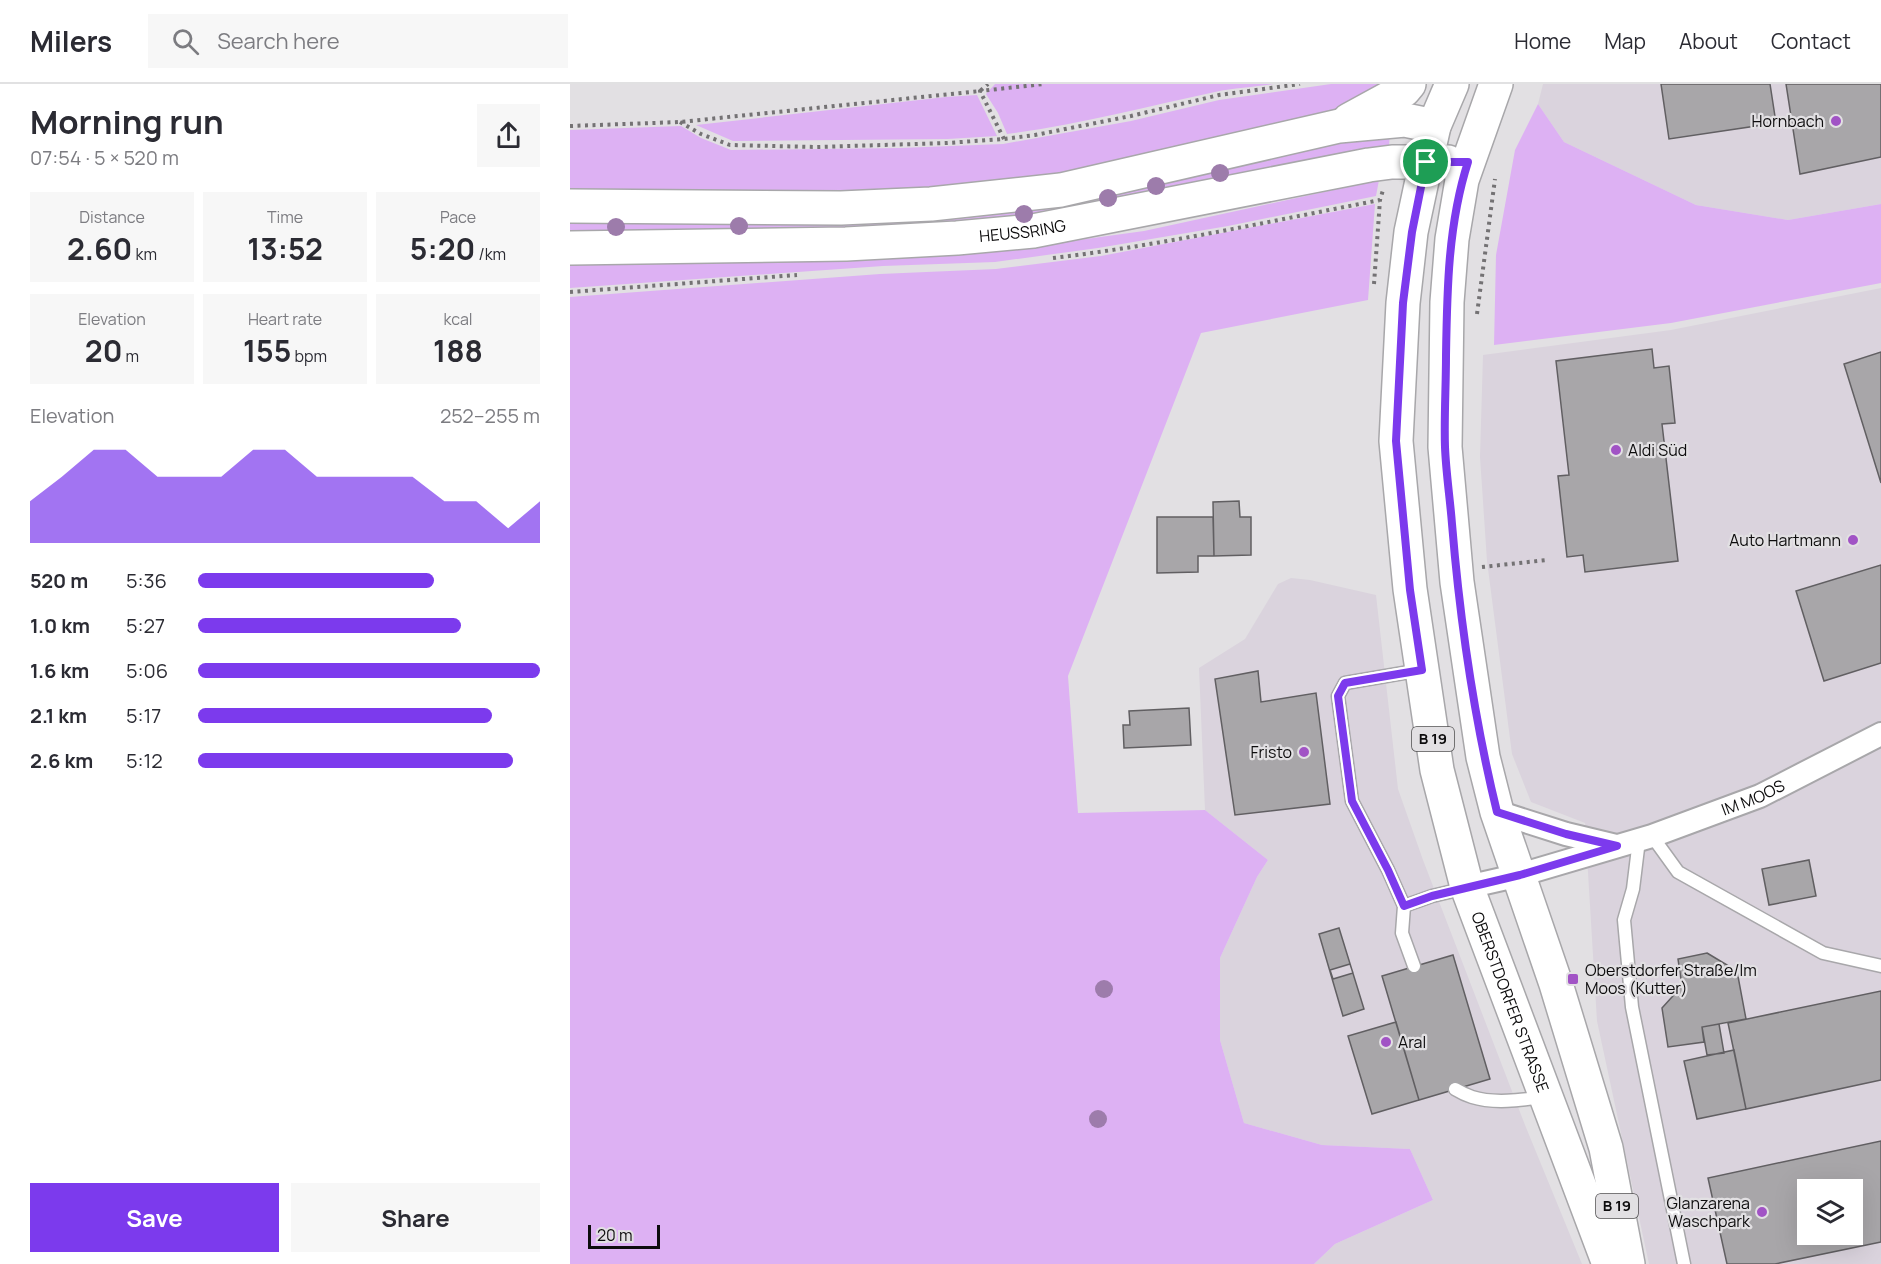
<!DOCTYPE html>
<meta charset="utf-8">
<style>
body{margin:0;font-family:Manrope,sans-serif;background:#f7f7f7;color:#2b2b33;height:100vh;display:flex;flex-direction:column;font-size:22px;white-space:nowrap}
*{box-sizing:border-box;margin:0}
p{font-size:20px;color:#7c7c81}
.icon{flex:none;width:33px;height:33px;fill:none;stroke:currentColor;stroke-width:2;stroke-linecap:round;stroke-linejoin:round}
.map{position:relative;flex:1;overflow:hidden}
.panel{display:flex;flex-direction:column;background:#fff;width:570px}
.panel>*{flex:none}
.fabs{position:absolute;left:1227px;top:1095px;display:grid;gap:12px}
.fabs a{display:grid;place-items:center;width:66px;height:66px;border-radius:0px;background:#fff;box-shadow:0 6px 24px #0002;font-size:30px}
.scale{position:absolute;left:18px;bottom:15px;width:72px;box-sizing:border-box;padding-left:6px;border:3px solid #0d0c0d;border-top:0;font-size:16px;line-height:21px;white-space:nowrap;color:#0d0c0d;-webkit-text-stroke:4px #e2e0e3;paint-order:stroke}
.pin{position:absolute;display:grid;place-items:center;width:51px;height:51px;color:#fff;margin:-26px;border:3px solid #fff;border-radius:50%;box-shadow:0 2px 6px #0007}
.round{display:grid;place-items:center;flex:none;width:63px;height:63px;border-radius:0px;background:#f7f7f7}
.summary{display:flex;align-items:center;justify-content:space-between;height:102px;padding:0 30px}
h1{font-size:33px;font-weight:700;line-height:45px}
.metrics{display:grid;grid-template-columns:repeat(3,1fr);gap:9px;height:102px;padding:6px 30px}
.metrics div{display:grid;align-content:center;border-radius:0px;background:#f7f7f7;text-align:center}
.metrics b{font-size:30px;font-weight:700}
.metrics small{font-size:16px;font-weight:400}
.metrics p{font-size:16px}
.chart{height:168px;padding:12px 30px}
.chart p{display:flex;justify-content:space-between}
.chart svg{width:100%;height:108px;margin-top:6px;fill:#7c3aed;opacity:.7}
.primary-button{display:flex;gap:12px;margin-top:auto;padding:12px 30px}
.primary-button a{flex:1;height:69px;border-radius:0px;background:#7c3aed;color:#fff;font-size:24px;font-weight:700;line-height:69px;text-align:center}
.primary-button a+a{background:#f7f7f7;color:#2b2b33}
ul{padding:0 30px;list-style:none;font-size:20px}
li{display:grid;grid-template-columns:96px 72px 1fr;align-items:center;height:45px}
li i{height:15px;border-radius:8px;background:#7c3aed}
header{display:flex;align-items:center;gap:36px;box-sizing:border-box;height:84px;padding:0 30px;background:#fff;border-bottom:2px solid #e1e1e2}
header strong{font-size:28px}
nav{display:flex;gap:33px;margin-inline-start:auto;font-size:21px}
.search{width:420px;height:54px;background:#f7f7f7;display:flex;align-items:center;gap:15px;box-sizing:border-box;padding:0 21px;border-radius:0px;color:#7c7c81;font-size:22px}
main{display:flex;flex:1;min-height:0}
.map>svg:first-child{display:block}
.built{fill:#dad3dd;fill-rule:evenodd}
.green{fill:#ddb1f3}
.building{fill:#a8a6a9;stroke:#615f62;stroke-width:1.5;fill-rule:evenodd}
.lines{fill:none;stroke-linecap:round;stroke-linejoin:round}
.service-casing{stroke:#a8a7aa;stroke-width:15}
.minor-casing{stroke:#a8a7aa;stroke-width:26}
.primary-casing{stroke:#a8a7aa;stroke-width:36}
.path{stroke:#747274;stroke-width:4;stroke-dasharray:3 4.5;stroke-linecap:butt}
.service{stroke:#fff;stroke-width:12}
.minor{stroke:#fff;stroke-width:22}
.primary{stroke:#fff;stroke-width:33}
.tree{fill:#9d7cab}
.route-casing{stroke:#fff;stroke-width:12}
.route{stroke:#7c3aed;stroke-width:8}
.poi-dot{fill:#a153c5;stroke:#e2e0e3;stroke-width:2}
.labels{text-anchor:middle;stroke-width:4.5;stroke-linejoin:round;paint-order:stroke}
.shield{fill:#e2e0e3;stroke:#4d4c4d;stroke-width:1.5}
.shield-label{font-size:15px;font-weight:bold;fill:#0d0c0d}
.poi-label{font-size:16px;fill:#0d0c0d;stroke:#e2e0e3;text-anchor:end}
.street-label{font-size:16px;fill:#0d0c0d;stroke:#e2e0e3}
</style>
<header>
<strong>Milers</strong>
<div class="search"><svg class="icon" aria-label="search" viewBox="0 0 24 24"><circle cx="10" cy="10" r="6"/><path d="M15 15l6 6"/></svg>Search here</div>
<nav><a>Home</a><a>Map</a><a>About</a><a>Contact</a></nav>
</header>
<main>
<section class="panel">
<div class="summary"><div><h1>Morning run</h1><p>07:54 · 5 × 520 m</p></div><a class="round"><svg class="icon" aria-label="share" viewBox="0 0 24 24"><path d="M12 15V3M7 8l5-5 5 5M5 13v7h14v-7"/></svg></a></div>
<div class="metrics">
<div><p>Distance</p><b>2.60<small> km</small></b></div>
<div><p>Time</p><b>13:52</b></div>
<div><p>Pace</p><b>5:20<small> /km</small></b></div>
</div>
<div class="metrics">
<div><p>Elevation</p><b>20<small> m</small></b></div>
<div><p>Heart rate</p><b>155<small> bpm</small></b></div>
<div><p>kcal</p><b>188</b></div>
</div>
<div class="chart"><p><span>Elevation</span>252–255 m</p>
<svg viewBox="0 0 160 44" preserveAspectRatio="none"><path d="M0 44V27L10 17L20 6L30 6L40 17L50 17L60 17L70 6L80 6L90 17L100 17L110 17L120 17L130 27L140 27L150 38L160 27V44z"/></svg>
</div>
<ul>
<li><b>520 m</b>5:36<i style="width:69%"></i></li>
<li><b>1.0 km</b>5:27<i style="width:77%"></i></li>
<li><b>1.6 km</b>5:06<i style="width:100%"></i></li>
<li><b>2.1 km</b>5:17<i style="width:86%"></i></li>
<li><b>2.6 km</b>5:12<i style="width:92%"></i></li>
</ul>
<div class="primary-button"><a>Save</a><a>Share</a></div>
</section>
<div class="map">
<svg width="1311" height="1180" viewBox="0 0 1311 1180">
<rect width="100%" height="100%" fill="#e2e0e3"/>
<!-- built -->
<path class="built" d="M973,0h338v120l-93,16 -92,-15 -132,-63 -26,-38z
M1311,204v976h-232l-52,-243 -12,-198 -54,-21 -19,-48 -25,-193 -7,-104 3,-102 188,-25zM1238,1106h44v44h-44z
M721,494l19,2 66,15 22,194 25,71 102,265 57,139h-268l21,-20 98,-44 -23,-51 -88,-4 -78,-22 -24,-83v-82l37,-81 11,-17 -63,-50 -6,-142 46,-29 33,-55z"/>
<!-- green -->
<path class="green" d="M425,0h279c-19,3 -40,4 -59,8 -70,15 -138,33 -208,42l-9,-21 -12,-19z
M761,0h64l-59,28 -276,63 -128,17 -362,3v-65l111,-4 20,12 30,12 169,-2 103,-4 128,-23 88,-21z
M407,11l20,41 -49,3 -215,2 -37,-16 250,-28z
M968,20l26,38 132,63 92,15 93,-16v79l-210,40 -177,22 2,-90 19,-105z
M820,47l-1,15 -358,71 -185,13 -276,4v-17l270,1z
M809,96l-3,16 -148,30 -130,22 -103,14 -112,4 -313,22v-26l465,-16 109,-15z
M805,120l-7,96 -167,33 -133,343 10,137 127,-3 63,50 -11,17 -37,81v82l24,83 78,22 88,4 23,51 -98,44 -21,20h-744v-967l310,-23 116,-5 105,-13z"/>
<!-- building -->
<path class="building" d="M1091,0h109l6,39 -107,16z
M1216,0h95v73l-81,17z
M1082,265l2,19 15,-2 6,57 -13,1 16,137 -93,11 -2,-17 -16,2 -9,-81 11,-1 -13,-114z
M1311,268v131l-37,-119z
M669,417l1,16h11v38l-37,1 -1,-54z
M587,433h56l1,39h-16v16l-41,1z
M1311,481v98l-57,18 -28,-90z
M688,587l3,31 55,-9 14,111 -95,11 -20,-136z
M619,624l2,37 -67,3 -1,-23h7l-1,-14z
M1239,776l7,36 -47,9 -7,-36z
M769,844l25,81 -21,7 -24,-82z
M1137,869l30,18 9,48 -44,8 2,15 -36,5 -6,-39 20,-22 -4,-27z
M883,871l37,124 -71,21 -37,-124z
M780,880l3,9 -20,6 -3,-9z
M1311,907v89l-135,29 -18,-86z
M826,938l23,78 -47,14 -24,-78z
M1149,940l5,29 -17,2 -5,-28z
M1164,966l12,59 -49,10 -13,-58z
M1311,1057v101l-106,22h-48l-19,-86zM1238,1106h44v44h-44z"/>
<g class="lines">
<defs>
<path id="service" d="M1082,752l26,36 145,81 58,13
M1069,756l-6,49 -9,31 8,87 52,257
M834,822l-16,-36 -36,-69 -14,-105 7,-13 76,-13
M844,882l-12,-33 2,-27 28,-10 34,-8
M885,1005c5,3 11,6 17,8 22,7 50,3 72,0"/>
<g id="minor">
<path d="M927,728l69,22 50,12"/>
<path id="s1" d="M897,803l53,-12 132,-39 108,-40 121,-62"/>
</g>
<g id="primary">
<path id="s2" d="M882,0l-18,42 -8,36 -15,70 -8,71 -7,138 14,148 27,181 30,117 142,377"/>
<path d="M926,0l-34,96 -10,59 -5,63 -2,145 12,135 26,175 14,55 59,172 50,164 22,116"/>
<path d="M779,36l55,-30 5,-6"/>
<path d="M0,122l271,2 90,-4 130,-14 278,-64 66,-6 29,6"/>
<path id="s3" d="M0,164l276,-4 111,-6 76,-7 336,-66 23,-3h56"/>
</g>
</defs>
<!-- service casing -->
<use href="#service" class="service-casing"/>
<!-- minor casing -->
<use href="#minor" class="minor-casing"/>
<!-- primary casing -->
<use href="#primary" class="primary-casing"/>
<!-- path -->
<path class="path" d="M110,38l21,12 29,11 87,2 130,-4 57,-4 31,-4 96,-19 88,-21 81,-11
M0,42l110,-4 300,-31 8,-7
M434,55l-24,-48 64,-7
M483,174c110,-13 218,-37 327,-58
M804,200l6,-84 3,-10
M0,208l227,-17
M907,230l18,-135
M912,483l65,-7"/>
<!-- service -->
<use href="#service" class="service"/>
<!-- minor -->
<use href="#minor" class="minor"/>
<!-- primary -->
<use href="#primary" class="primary"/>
</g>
<!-- trees -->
<g class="tree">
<circle cx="650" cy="89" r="9"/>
<circle cx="586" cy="102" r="9"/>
<circle cx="538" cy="114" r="9"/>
<circle cx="454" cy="130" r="9"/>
<circle cx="169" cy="142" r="9"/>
<circle cx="46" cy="143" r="9"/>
<circle cx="534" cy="905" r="9"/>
<circle cx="528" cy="1035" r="9"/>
</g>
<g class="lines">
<defs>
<path id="route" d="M856,78h42c-20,62 -21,129 -22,194 0,30 -2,61 -1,91 1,26 5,51 7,77 8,97 22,194 45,288l69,22 51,12 -97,29 -88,21 -28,10 -16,-36 -36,-69 -14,-105 7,-13 77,-13 -12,-80 -14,-149 7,-138 9,-71z"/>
</defs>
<!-- route casing -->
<use href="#route" class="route-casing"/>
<!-- route -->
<use href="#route" class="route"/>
</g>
<!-- markers -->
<g class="poi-dot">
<circle cx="1266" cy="37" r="6"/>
<circle cx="1046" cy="366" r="6"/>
<circle cx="1283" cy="456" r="6"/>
<circle cx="734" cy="668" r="6"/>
<rect x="997" y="889" width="12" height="12" rx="3"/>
<circle cx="816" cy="958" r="6"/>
<circle cx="1192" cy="1128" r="6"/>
</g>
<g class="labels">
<!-- shield labels -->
<g class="shield">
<rect x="842" y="643" width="42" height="24" rx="4.5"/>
<rect x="1026" y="1110" width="42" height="24" rx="4.5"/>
</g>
<g class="shield-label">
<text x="863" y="660">B 19</text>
<text x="1047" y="1127">B 19</text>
</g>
<!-- poi labels -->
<g class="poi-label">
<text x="1254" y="43">Hornbach</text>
<text x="1058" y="372" text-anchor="start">Aldi Süd</text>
<text x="1271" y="462">Auto Hartmann</text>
<text x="722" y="674">Fristo</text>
<text x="1015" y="892" text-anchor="start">Oberstdorfer Straße/Im<tspan x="1015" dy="18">Moos (Kutter)</tspan></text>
<text x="828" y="964" text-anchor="start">Aral</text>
<text x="1180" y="1125">Glanzarena<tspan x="1180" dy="18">Waschpark</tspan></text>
</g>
<!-- street labels -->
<g class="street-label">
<text dy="6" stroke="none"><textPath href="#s3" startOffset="453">HEUSSRING</textPath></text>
<text dy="6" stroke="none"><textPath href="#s1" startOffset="300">IM MOOS</textPath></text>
<text dy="6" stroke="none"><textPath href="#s2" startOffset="939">OBERSTDORFER STRASSE</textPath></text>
</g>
</g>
</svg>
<div class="fabs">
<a><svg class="icon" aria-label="layers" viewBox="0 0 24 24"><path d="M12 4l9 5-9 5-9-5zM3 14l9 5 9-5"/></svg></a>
</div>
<div class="scale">20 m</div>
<div class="pin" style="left:856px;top:78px;background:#1e9e55"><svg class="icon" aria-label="arrive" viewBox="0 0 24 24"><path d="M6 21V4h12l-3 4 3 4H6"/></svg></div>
</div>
</main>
